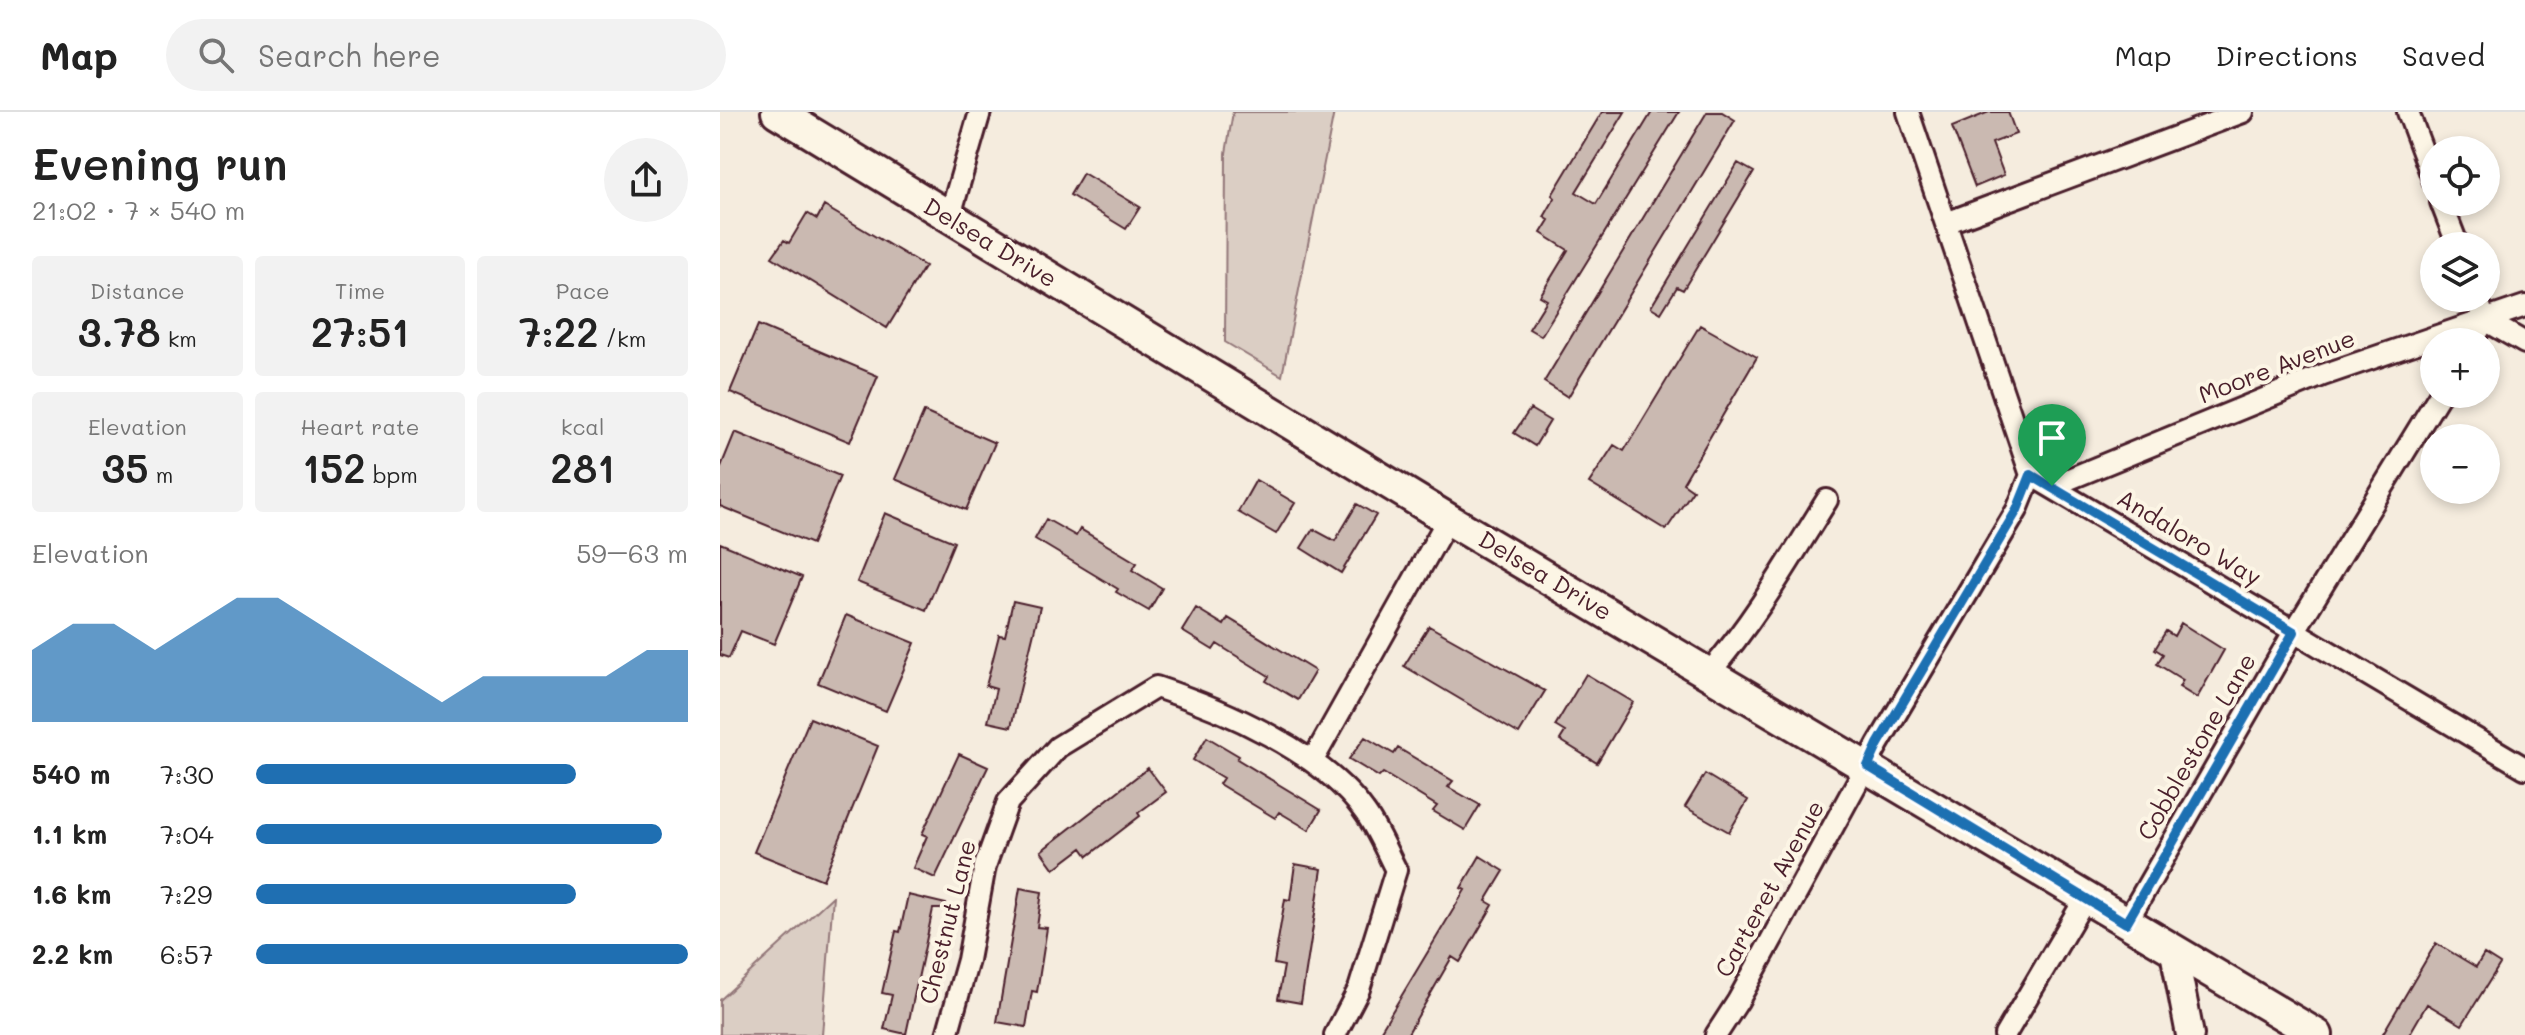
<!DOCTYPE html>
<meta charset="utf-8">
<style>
body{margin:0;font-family:Mali,sans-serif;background:#f2f2f2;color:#222;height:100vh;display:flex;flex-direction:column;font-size:30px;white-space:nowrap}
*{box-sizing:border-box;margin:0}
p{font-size:26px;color:#767676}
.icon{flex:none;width:44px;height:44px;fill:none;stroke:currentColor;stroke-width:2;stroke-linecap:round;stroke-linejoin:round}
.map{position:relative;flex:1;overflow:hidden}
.details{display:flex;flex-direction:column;background:#fff;width:720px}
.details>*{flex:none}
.controls{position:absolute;left:1700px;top:24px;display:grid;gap:16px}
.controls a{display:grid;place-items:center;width:80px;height:80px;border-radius:50%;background:#fff;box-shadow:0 4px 12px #0003;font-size:40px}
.pin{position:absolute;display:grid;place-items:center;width:68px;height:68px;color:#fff;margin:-82px -34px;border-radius:50% 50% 50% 0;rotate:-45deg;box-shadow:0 0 8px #0007}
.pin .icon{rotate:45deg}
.round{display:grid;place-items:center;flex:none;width:84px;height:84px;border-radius:42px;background:#f2f2f2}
.head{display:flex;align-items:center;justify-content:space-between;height:136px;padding:0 32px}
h1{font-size:44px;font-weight:600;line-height:60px}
.figures{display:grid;grid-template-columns:repeat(3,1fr);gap:12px;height:136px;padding:8px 32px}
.figures div{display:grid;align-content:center;border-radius:8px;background:#f2f2f2;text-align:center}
.figures b{font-size:40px;font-weight:600}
.figures small{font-size:22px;font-weight:400}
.figures p{font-size:22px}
.chart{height:224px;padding:16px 32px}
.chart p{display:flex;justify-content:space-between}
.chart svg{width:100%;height:144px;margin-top:8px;fill:#1f6fb2;opacity:.7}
ul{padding:0 32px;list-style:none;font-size:26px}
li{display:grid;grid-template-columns:128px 96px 1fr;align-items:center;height:60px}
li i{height:20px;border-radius:10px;background:#1f6fb2}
header{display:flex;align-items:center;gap:48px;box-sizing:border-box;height:112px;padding:0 40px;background:#fff;border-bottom:2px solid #e0e0e0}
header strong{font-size:38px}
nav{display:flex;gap:44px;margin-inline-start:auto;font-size:28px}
.search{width:560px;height:72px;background:#f2f2f2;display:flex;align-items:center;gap:20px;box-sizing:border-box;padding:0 28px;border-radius:44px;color:#767676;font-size:30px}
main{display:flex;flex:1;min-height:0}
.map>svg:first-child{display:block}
.green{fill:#dbcec4;stroke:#927678;stroke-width:2}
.building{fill:#cab9b1;stroke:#4a1f2b;stroke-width:2}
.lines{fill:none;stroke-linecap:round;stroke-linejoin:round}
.street-casing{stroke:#4a1f2b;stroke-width:26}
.secondary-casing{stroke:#4a1f2b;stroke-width:32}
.primary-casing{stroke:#4a1f2b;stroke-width:36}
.street{stroke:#fcf5e5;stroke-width:20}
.secondary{stroke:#fcf5e5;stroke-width:26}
.primary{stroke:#fcf5e5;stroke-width:30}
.route-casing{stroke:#fff;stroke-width:16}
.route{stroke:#1f6fb2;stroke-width:10}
.labels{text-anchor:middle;stroke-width:8;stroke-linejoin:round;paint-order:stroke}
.street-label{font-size:24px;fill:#4a1f2b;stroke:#fcf5e5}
</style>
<header>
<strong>Map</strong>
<div class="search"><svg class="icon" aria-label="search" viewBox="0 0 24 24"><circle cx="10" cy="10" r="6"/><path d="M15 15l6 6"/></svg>Search here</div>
<nav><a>Map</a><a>Directions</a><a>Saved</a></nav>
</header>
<main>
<section class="details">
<div class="head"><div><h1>Evening run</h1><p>21:02 · 7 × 540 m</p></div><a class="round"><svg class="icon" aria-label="share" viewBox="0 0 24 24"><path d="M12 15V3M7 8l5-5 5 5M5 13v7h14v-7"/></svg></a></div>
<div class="figures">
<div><p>Distance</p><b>3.78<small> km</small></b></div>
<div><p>Time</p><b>27:51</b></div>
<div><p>Pace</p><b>7:22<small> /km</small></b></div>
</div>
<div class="figures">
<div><p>Elevation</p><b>35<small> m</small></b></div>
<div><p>Heart rate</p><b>152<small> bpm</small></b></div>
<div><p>kcal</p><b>281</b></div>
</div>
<div class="chart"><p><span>Elevation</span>59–63 m</p>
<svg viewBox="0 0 160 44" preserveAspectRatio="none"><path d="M0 44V22L10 14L20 14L30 22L40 14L50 6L60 6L70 14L80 22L90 30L100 38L110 30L120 30L130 30L140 30L150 22L160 22V44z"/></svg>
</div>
<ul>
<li><b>540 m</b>7:30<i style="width:74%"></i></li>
<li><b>1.1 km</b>7:04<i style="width:94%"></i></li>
<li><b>1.6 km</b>7:29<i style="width:74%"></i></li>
<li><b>2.2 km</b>6:57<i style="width:100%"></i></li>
</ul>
</section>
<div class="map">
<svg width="1805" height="923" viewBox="0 0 1805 923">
<rect width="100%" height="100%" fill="#f5ecde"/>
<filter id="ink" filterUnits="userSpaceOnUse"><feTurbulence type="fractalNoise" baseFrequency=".0125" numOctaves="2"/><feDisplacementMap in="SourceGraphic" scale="16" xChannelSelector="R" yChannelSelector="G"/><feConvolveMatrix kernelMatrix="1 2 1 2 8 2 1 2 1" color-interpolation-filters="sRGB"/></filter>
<g filter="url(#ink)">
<!-- green -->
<path class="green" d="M513,0h101l-52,264 -57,-34 1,-189z
M113,784l-11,139h-102v-35z"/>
<!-- building -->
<path class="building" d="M882,0h23l-49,80 20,12 56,-92h27l-138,224 -12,-7 18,-29 -7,-4 28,-46 -27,-17 8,-13 -5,-3 11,-19 -3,-3z
M987,0h15l13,8 -167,277 -24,-15z
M1269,0h19l8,22 -24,9 12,32 -29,12 -23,-60z
M1018,51l16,9 -71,118 -6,-3 -16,26 -10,-6z
M363,61l57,34 -14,22 -56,-34z
M104,94l101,60 -38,62 -115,-71 12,-17 5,3 18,-30 10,6z
M38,213l120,51 -28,66 -120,-50z
M980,213l57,32 -74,126 10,7 -27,40 -77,-47 25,-38 10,6z
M810,297l20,12 -15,25 -21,-13z
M204,300l71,31 -29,67 -71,-31z
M15,320l105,44 -28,68 -92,-38v-37z
M536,368l39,23 -19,31 -38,-22z
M637,392l19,11 -35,58 -40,-25 12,-19 22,12z
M165,401l69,29 -28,68 -69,-28z
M326,407l30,17 4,-7 57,34 -5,7 30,18 -13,23 -33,-19 2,-3 -83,-50z
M0,431l82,34 -28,67 -33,-13 -12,27 -9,-3z
M293,489l27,6 -29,120 -23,-5 8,-33 -10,-3 13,-51 6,1z
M476,496l28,17 4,-7 87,53 -17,29 -32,-19 3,-5 -52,-32 -4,6 -31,-19z
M126,503l69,28 -29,68 -68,-28z
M1461,511l43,27 -27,48 -18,-11 4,-7 -26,-16 6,-10 -8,-5 11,-18 8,5z
M709,514l116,65 -26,43 -115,-68z
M866,562l47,28 -36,61 -37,-23 5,-8 -10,-6z
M90,606l68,28 -55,134 -69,-28z
M487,625l32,19 -2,3 84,51 -12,20 -30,-18 -4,6 -56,-34 4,-6 -30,-18z
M645,625l29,17 4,-6 55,33 -5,6 32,18 -15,25 -32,-19 4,-5 -54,-33 -4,4 -30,-18z
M239,642l29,13 -53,111 -22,-10 14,-32 -5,-2z
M428,656l18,24 -28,21 2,3 -52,40 -6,-8 -28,21 -13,-18z
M985,662l43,26 -19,32 -44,-25z
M760,744l24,15 -18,30 7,4 -33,57 -8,-5 -45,78h-29l87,-145 -4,-2z
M575,752l27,5 -21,134 -23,-4 6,-33 -10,-2 11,-65 5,1z
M300,776l22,4 -5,35 10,1 -10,64 -5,-1 -6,36 -29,-5z
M188,783l38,9v5h-13l-27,125 -22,-5 8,-34 -10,-2 14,-62 4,1z
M1716,831l40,24 8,-13 16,10 -38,61 -35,-21 -18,31h-27z"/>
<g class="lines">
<defs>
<path id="street" d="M1188,0l123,363 494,293
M1688,0l26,70
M1721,90l17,44
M229,107l31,-107
M1226,111l297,-111
M1765,208l40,23
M1752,230l13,-22 -8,-22
M1332,374l271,-111 202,-69
M989,561c46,-53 81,-114 118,-173
M593,648l135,-241
M1406,811l168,-291 146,-238
M227,923l21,-75 17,-94 23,-64 50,-55 98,-60c67,22 166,65 208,124 13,17 22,40 32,59l-37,119 -24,46
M996,923l22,-34 140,-257 139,-234 14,-35
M1285,923l80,-136"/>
<path id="secondary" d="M1454,840l16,83"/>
<path id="primary" d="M57,0l671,407 869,516"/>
</defs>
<!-- street casing -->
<use href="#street" class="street-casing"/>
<!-- secondary casing -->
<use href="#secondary" class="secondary-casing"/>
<!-- primary casing -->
<use href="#primary" class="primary-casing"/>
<!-- street -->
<use href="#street" class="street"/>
<!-- secondary -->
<use href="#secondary" class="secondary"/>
<!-- primary -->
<use href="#primary" class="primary"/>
</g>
</g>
<g class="lines" filter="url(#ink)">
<defs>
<path id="route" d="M1311,363l263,157 -168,291 -258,-157 10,-22 139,-234z"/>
</defs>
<!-- route casing -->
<use href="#route" class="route-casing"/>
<!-- route -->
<use href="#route" class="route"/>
</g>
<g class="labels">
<!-- street labels -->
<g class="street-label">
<text transform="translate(270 131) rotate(31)" y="8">Delsea Drive</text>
<text transform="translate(1557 255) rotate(-21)" y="8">Moore Avenue</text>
<text transform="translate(1469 426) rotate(31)" y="8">Andaloro Way</text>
<text transform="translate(825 464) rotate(31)" y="8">Delsea Drive</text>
<text transform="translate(1477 635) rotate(-60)" y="8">Cobblestone Lane</text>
<text transform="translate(1050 777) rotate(-61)" y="8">Carteret Avenue</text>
<text transform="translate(228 810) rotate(-76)" y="8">Chestnut Lane</text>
</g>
</g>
</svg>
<div class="controls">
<a><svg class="icon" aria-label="locate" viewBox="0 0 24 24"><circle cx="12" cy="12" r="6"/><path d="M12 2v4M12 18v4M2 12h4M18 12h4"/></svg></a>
<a><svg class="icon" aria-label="layers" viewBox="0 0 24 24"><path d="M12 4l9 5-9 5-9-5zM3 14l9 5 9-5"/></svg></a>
<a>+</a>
<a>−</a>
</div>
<div class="pin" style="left:1332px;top:374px;background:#1e9e55"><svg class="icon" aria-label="arrive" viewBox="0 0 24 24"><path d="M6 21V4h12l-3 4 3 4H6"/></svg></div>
</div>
</main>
